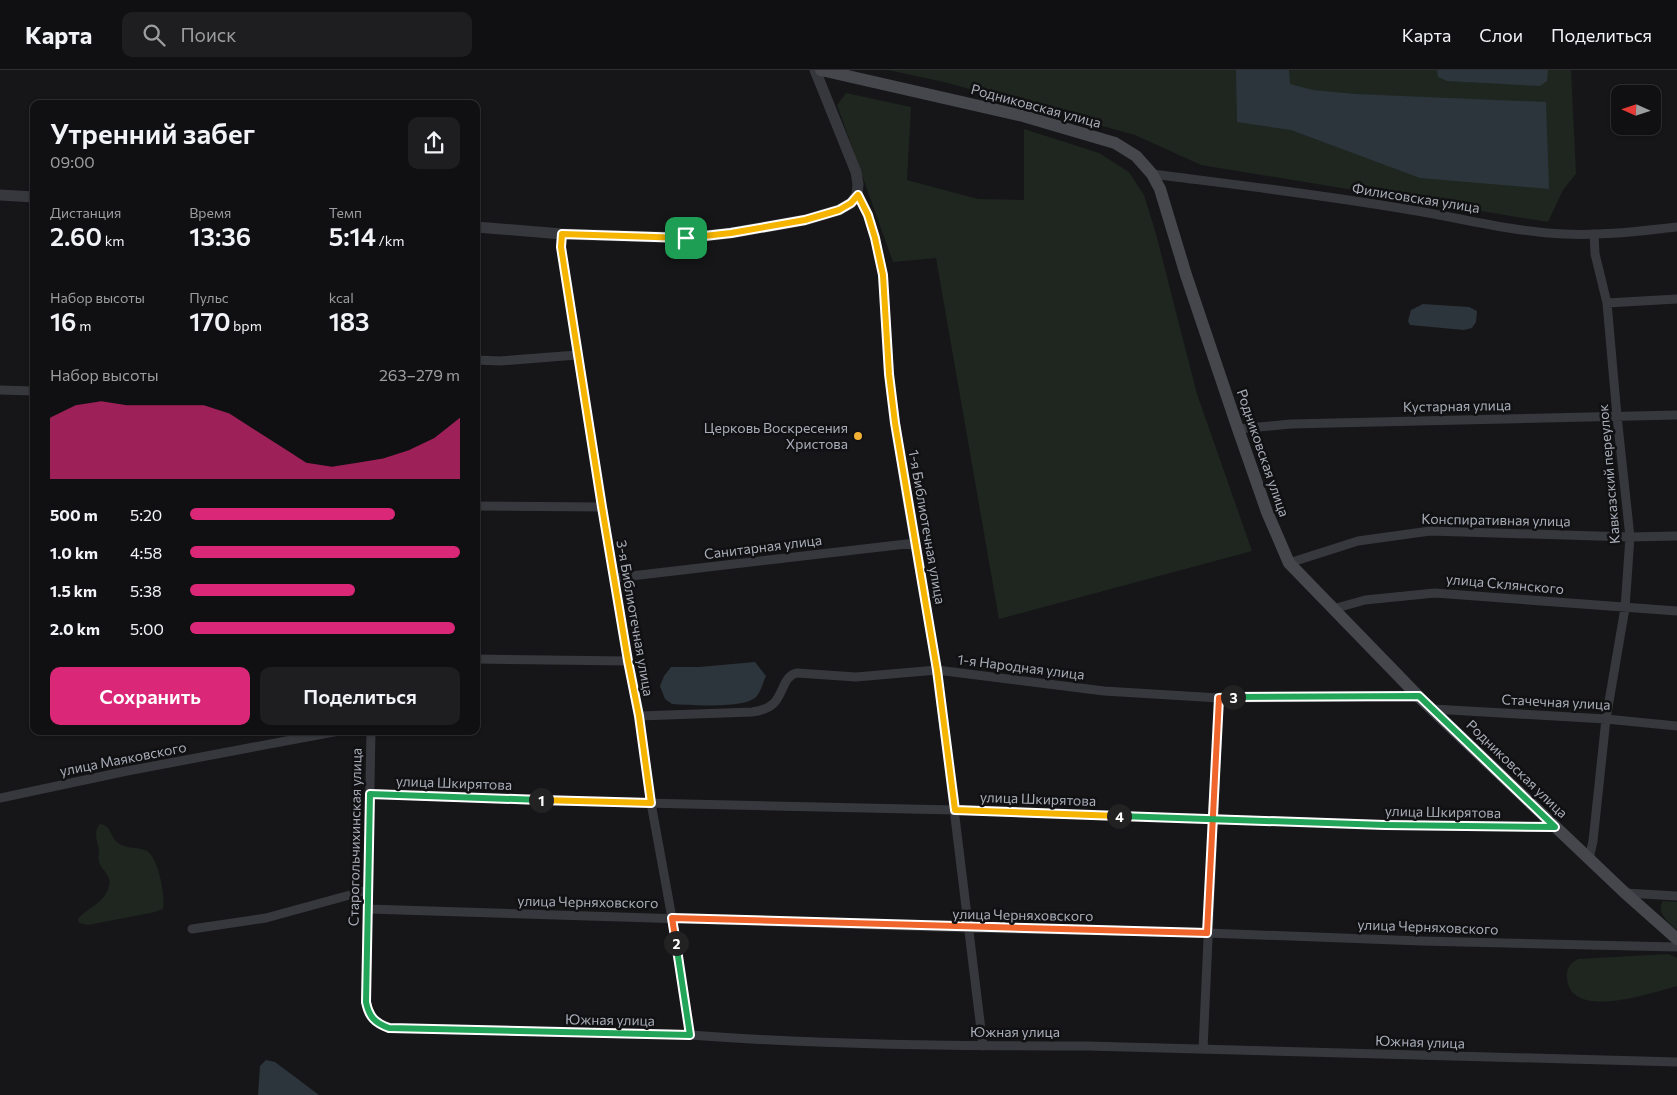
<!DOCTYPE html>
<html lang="ru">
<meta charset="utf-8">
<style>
body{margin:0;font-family:Commissioner,sans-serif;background:#1e1e20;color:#f1f3f6;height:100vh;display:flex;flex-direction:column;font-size:19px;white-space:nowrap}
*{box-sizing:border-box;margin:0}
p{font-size:16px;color:#9c9d9f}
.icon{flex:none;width:28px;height:28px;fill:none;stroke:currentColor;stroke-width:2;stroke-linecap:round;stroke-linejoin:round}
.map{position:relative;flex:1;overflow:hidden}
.side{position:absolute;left:30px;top:30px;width:450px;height:635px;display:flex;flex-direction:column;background:#101012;border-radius:10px;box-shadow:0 1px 4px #0004,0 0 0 1px #303032}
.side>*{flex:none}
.needle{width:32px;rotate:273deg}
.buttons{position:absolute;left:1611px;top:15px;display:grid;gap:10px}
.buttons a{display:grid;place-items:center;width:50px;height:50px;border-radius:10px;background:#101012;box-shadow:0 1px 4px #0004,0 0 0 1px #303032;font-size:25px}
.pin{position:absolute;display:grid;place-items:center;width:42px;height:42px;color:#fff;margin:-21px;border-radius:10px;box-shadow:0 2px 8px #0006}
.km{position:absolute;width:25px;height:25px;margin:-12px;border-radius:50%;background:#222;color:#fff;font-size:14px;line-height:25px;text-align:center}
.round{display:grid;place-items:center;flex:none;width:52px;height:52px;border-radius:10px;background:#1e1e20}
.headline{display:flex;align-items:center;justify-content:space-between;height:85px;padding:0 20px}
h1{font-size:28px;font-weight:600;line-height:38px}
.figures{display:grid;grid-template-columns:repeat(3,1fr);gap:8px;height:85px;padding:5px 20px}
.figures div{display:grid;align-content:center}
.figures b{font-size:25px;font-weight:600}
.figures small{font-size:14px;font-weight:400}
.figures p{font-size:14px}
.chart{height:140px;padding:10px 20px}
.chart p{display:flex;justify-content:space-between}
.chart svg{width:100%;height:90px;margin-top:5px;fill:#db2777;opacity:.7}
.cta{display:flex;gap:10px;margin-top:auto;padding:10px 20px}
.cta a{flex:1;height:58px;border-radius:10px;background:#db2777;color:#fff;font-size:20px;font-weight:600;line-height:58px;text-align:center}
.cta a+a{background:#1e1e20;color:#f1f3f6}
ul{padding:0 20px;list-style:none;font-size:16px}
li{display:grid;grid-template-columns:80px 60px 1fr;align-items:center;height:38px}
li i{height:12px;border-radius:6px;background:#db2777}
header{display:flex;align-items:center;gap:30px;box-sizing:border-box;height:70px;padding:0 25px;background:#101012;border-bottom:1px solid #303032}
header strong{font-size:24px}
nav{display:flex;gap:28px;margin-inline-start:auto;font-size:18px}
.search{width:350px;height:45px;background:#1e1e20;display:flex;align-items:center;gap:12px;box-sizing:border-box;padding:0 18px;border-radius:10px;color:#9c9d9f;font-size:19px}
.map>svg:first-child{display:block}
.green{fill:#1e261f}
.water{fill:#2c353c}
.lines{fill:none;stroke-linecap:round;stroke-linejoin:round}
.minor{stroke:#37383d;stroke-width:9}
.tertiary{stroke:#37383d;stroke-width:11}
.secondary{stroke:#45474d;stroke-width:12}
.split-1-casing{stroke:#fff;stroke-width:10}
.split-2-casing{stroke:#fff;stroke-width:10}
.split-3-casing{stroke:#fff;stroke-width:10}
.split-4-casing{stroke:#fff;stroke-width:10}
.split-5-casing{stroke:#fff;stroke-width:10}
.split-1{stroke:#f5b400;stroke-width:6}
.split-2{stroke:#22a559;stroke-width:6}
.split-3{stroke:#f0652b;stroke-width:6}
.split-4{stroke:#22a559;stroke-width:6}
.split-5{stroke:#f5b400;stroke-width:6}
.poi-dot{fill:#f2b134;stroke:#111113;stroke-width:2}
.labels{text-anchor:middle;stroke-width:5;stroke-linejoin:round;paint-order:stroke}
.street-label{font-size:14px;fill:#a8adb8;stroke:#111113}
.poi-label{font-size:14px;fill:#a8adb8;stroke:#111113;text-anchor:end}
</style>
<header>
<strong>Карта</strong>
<div class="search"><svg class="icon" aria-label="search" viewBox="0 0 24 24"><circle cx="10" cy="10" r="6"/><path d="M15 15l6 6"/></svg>Поиск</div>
<nav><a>Карта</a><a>Слои</a><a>Поделиться</a></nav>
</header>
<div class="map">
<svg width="1677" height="1025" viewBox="0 0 1677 1025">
<rect width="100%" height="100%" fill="#161618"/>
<!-- green -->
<path class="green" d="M888,0h683l5,104 -13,16 -15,32 -347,-57 -66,-30 -191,-53z
M846,23l65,14 -4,73 71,19 46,1v-71l75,24 30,19 15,23 12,39 41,160 55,157 -253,68 -63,-361 -43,4 -56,-157z
M100,754c11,1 10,12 17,18 9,8 20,4 30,9 11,6 19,46 16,58l-8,3 -67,13 -9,-2 -1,-4c10,-12 27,-16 31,-33 3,-11 -8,-16 -10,-24 -1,-4 0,-8 0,-12 -2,-9 -6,-19 1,-26z
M1663,831l14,1v28c-8,-7 -22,-18 -14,-29z
M1668,884l9,4v28c-23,6 -107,36 -110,-8 -1,-9 3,-15 11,-19z"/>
<!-- water -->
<path class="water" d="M1236,0h53l1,14 23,6 42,4 191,8 3,87 -129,-11 -129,-48 -54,-8z
M1437,0h111l-1,11 -7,5 -93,-5 -9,-4z
M1423,234l46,3 8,4 -1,11 -4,6 -8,2 -54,-5 -2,-4 3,-11z
M755,592l11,14c-3,6 -5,16 -10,21 -12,12 -66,8 -84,7l-7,-5 -5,-13 4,-10 7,-9h28z
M266,990l9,2 44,33h-61l2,-29z"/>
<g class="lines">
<!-- minor -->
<path class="minor" d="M1152,104c86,11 173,21 259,36 50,8 102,22 153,24 38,2 75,-3 113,-7
M857,125l11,20 7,23 8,37 7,110 16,109 31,176 46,376
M562,164l-1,13 41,260 26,154 11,55 12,87 21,115 18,117
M1607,233l70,-4
M476,290l24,1 77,-6
M0,320l34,1
M1238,359l53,-5 386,-9
M476,436l126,1
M1289,493l69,-22 72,-10 200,6 47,-1
M614,508l301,-35
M1333,539l32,-9 70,-7 242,18
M476,589l152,2
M1433,639l173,10 71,7
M639,646l113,-4c8,-1 16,-3 22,-9 9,-9 10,-28 23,-30l59,4 81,-7 167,21 115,7 200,-1
M371,661l-5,271c3,15 9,21 23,26l301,7c133,10 266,11 398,11l589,16
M371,724l185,7 399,9 430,15 170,2
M0,728l127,-27 212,-40
M1589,789l4,-18 13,-122 19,-111 5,-71 -13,-121 -10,-113 -12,-49 -1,-20
M1625,823l52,3
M368,839l601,19 238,5 214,8 256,6
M192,859l74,-11 102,-28
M1203,979l16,-351"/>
<!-- tertiary -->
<path class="tertiary" d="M0,125l34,2
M476,157l86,7 125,4 44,-5 74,-13 34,-10 12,-7 6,-8 1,-11 -2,-12 -41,-102"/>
<!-- secondary -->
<path class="secondary" d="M821,0l202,46 92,27 21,13 16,18 8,15 26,86 52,154 29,83 22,51 130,134 205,195 53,47"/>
</g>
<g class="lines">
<defs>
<path id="split-1" d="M541,730l110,3 -12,-87 -11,-55 -26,-154 -41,-260 1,-13 124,4"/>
<path id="split-2" d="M541,730l-171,-6 -4,208c3,15 9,21 23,26l301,7 -14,-92"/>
<path id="split-3" d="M676,873l-4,-25 535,15 12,-235 14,-1"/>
<path id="split-4" d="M1119,746l266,9 170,2 -136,-131 -186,1"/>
<path id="split-5" d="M686,168l45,-5 74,-13 34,-10 12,-7 7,-8 10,20 7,23 8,37 6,99 6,49 42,247 18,140 164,6"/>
</defs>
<!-- split-1 casing -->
<use href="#split-1" class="split-1-casing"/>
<!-- split-2 casing -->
<use href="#split-2" class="split-2-casing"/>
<!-- split-3 casing -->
<use href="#split-3" class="split-3-casing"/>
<!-- split-4 casing -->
<use href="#split-4" class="split-4-casing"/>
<!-- split-5 casing -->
<use href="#split-5" class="split-5-casing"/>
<!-- split-1 -->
<use href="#split-1" class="split-1"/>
<!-- split-2 -->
<use href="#split-2" class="split-2"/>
<!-- split-3 -->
<use href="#split-3" class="split-3"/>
<!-- split-4 -->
<use href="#split-4" class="split-4"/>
<!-- split-5 -->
<use href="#split-5" class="split-5"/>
</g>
<!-- markers -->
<circle class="poi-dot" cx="858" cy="366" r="5"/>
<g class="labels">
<!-- street labels -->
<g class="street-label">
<text transform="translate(1036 36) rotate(15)" y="5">Родниковская улица</text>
<text transform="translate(1416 128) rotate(9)" y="5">Филисовская улица</text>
<text transform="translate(1457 336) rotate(-1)" y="5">Кустарная улица</text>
<text transform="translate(1263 383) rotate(71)" y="5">Родниковская улица</text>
<text transform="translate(1609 404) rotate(-95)" y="5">Кавказский переулок</text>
<text transform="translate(1496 450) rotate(1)" y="5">Конспиративная улица</text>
<text transform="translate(927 457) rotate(80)" y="5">1-я Библиотечная улица</text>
<text transform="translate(763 477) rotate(-7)" y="5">Санитарная улица</text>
<text transform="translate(1505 514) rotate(5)" y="5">улица Склянского</text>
<text transform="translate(635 548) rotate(80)" y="5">3-я Библиотечная улица</text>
<text transform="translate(1021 597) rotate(7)" y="5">1-я Народная улица</text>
<text transform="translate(1556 632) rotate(3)" y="5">Стачечная улица</text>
<text transform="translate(123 689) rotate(-11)" y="5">улица Маяковского</text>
<text transform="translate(1517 699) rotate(44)" y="5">Родниковская улица</text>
<text transform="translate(454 713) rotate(2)" y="5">улица Шкирятова</text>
<text transform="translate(1038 729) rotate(2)" y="5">улица Шкирятова</text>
<text transform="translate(1443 742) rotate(1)" y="5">улица Шкирятова</text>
<text transform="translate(355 767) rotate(-89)" y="5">Старогольчихинская улица</text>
<text transform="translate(588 832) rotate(1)" y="5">улица Черняховского</text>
<text transform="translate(1023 845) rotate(1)" y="5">улица Черняховского</text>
<text transform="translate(1428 857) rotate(2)" y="5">улица Черняховского</text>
<text transform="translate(610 950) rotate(1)" y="5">Южная улица</text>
<text x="1015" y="967">Южная улица</text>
<text transform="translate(1420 972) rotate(2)" y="5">Южная улица</text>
</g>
<!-- poi labels -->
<g class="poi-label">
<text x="848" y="363">Церковь Воскресения<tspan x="848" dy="16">Христова</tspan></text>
</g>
</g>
</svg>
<div class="buttons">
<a><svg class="needle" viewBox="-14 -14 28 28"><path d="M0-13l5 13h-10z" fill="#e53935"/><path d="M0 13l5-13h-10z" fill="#9c9d9f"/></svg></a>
</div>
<div class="pin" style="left:686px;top:168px;background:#1e9e55"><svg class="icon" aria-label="arrive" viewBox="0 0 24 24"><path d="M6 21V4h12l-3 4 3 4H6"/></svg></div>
<b class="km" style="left:541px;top:730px">1</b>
<b class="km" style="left:676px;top:873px">2</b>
<b class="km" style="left:1233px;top:627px">3</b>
<b class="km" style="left:1119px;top:746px">4</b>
<section class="side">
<div class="headline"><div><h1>Утренний забег</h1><p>09:00</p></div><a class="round"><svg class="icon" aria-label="share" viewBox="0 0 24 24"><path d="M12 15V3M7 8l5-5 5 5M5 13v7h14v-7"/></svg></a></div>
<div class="figures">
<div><p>Дистанция</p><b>2.60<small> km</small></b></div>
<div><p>Время</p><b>13:36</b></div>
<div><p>Темп</p><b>5:14<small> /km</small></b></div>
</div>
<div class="figures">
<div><p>Набор высоты</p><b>16<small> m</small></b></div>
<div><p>Пульс</p><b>170<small> bpm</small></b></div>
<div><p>kcal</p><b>183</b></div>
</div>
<div class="chart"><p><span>Набор высоты</span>263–279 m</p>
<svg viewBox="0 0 160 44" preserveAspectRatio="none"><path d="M0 44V14L10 8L20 6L30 8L40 8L50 8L60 8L70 12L80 20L90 28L100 36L110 38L120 36L130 34L140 30L150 24L160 14V44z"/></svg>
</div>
<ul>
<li><b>500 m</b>5:20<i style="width:76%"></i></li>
<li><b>1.0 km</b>4:58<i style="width:100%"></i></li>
<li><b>1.5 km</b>5:38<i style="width:61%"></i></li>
<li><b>2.0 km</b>5:00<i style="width:98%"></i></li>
</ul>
<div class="cta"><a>Сохранить</a><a>Поделиться</a></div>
</section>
</div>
